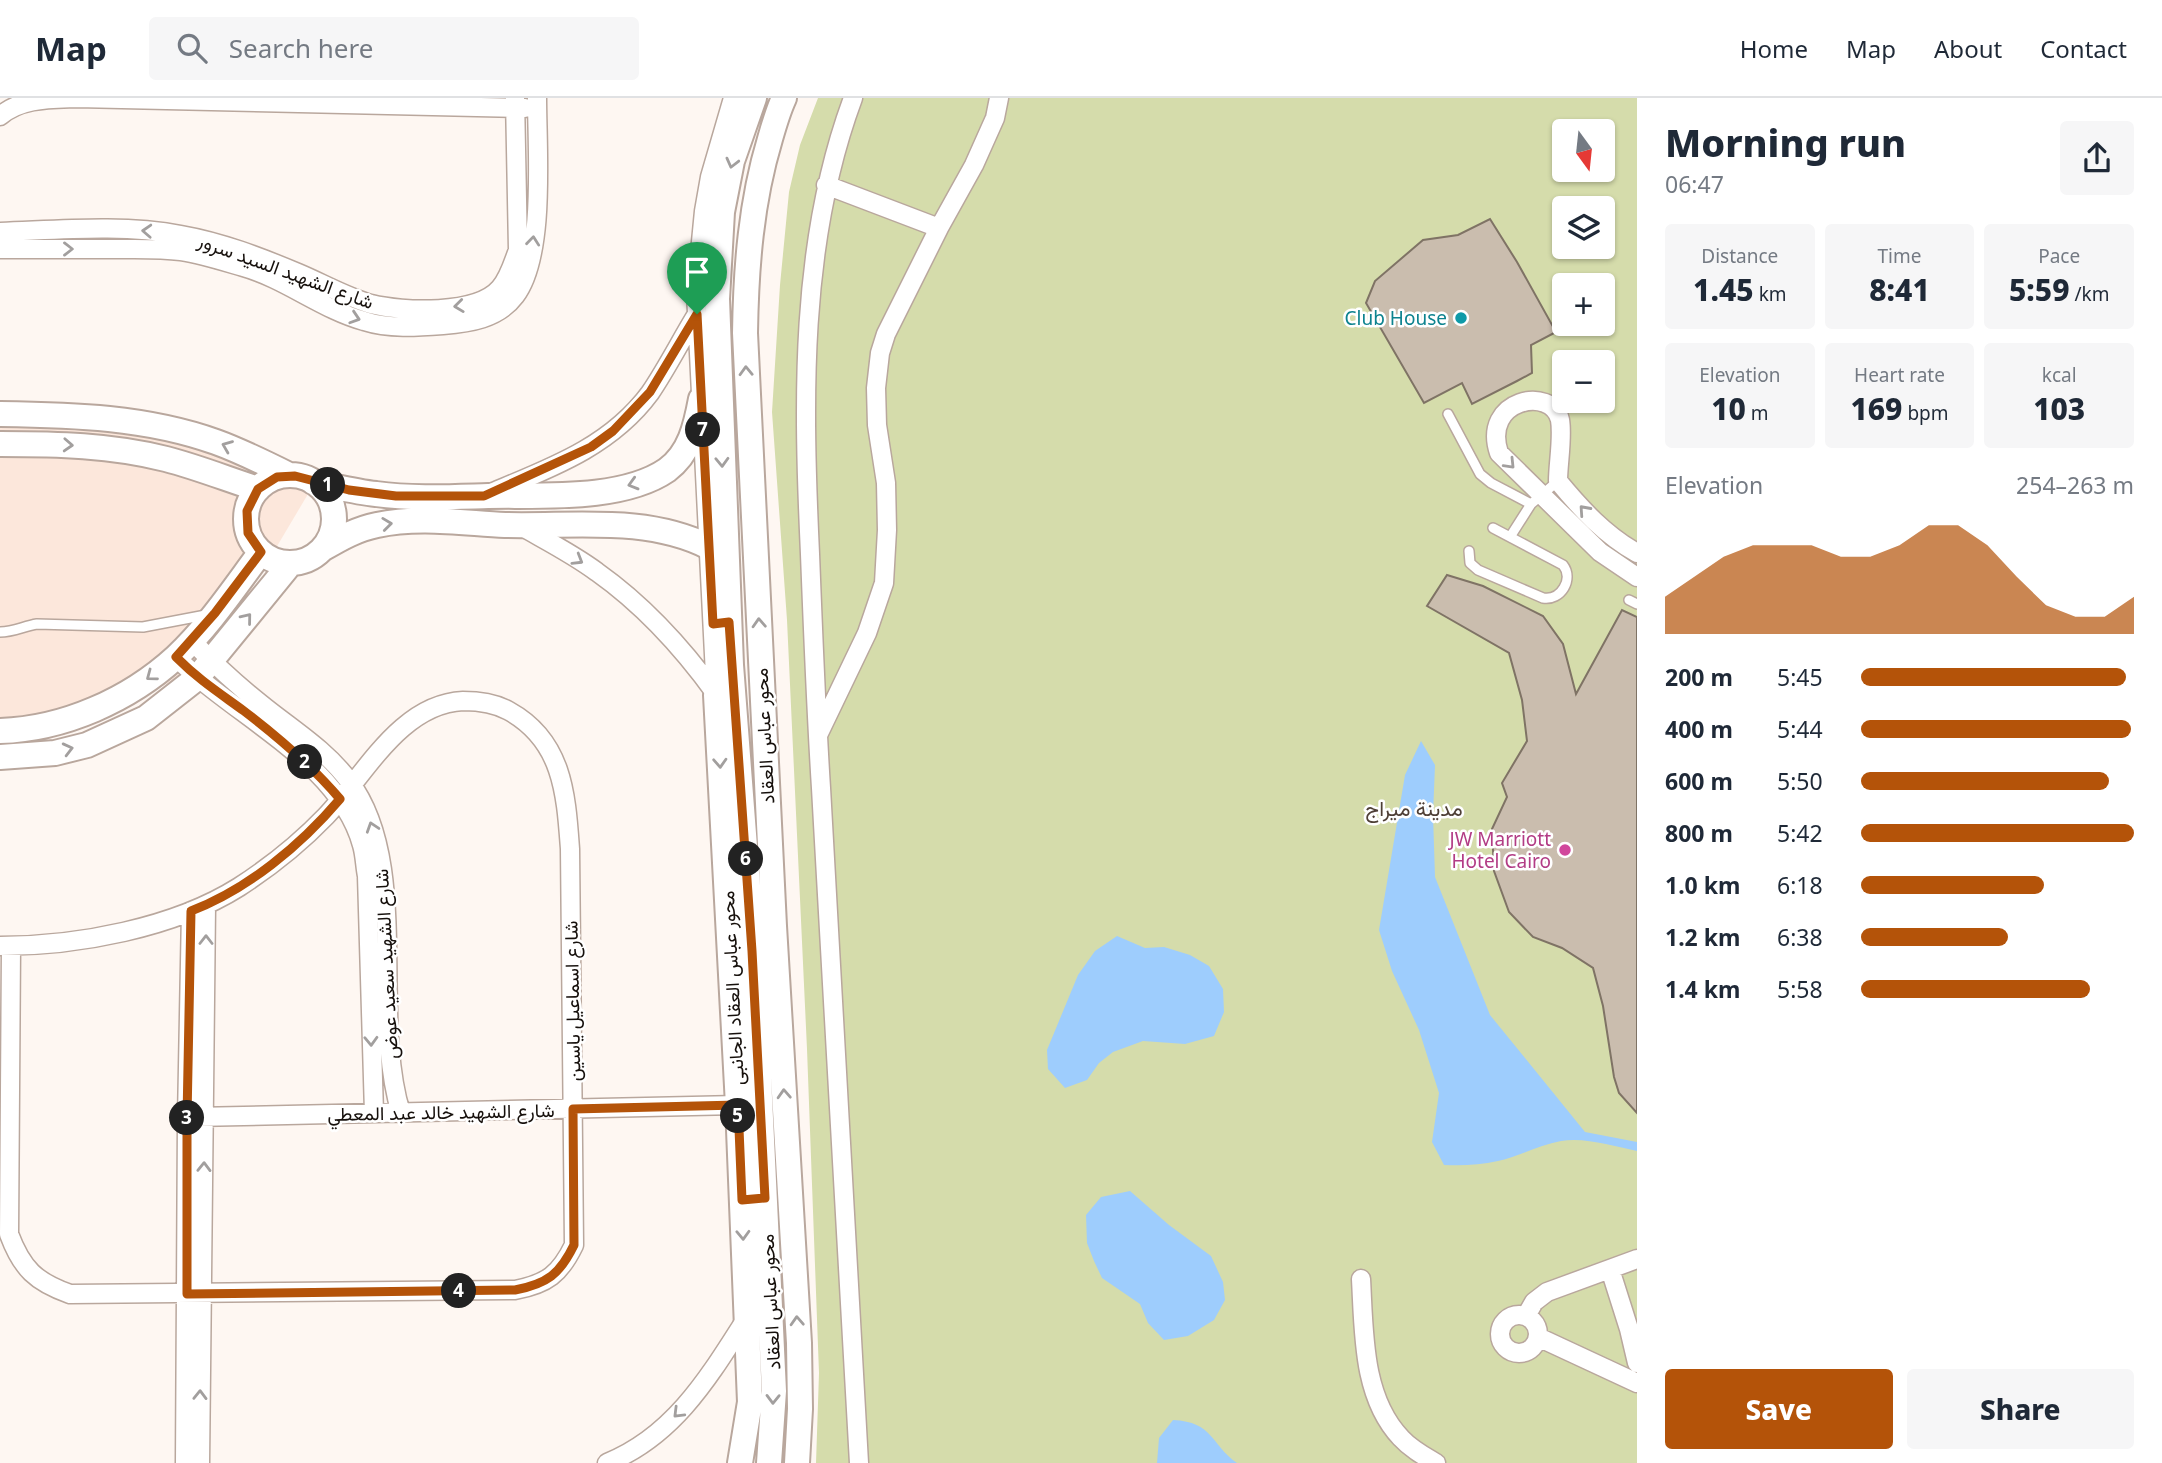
<!DOCTYPE html>
<meta charset="utf-8">
<style>
body{margin:0;font-family:"Noto Sans",Vazirmatn,sans-serif;background:#f6f6f7;color:#1f2937;height:100vh;display:flex;flex-direction:column;font-size:26px;white-space:nowrap}
*{box-sizing:border-box;margin:0}
p{font-size:23px;color:#747a83}
.icon{flex:none;width:38px;height:38px;fill:none;stroke:currentColor;stroke-width:2;stroke-linecap:round;stroke-linejoin:round}
.map{position:relative;flex:1;overflow:hidden}
.sheet{display:flex;flex-direction:column;background:#fff;width:525px}
.sheet>*{flex:none}
.needle{width:46px;rotate:165deg}
.tools{position:absolute;left:1552px;top:21px;display:grid;gap:14px}
.tools a{display:grid;place-items:center;width:63px;height:63px;border-radius:7px;background:#fff;box-shadow:0 2px 5px #0004;font-size:35px}
.pin{position:absolute;display:grid;place-items:center;width:60px;height:60px;color:#fff;margin:-72px -30px;border-radius:50% 50% 50% 0;rotate:-45deg;box-shadow:0 0 7px #0007}
.pin .icon{rotate:45deg}
.km{position:absolute;width:35px;height:35px;margin:-18px;border-radius:50%;background:#222;color:#fff;font-size:19px;line-height:35px;text-align:center}
.round{display:grid;place-items:center;flex:none;width:74px;height:74px;border-radius:7px;background:#f6f6f7}
.head{display:flex;align-items:center;justify-content:space-between;height:119px;padding:0 28px}
h1{font-size:38px;font-weight:800;line-height:52px}
.stats{display:grid;grid-template-columns:repeat(3,1fr);gap:10px;height:119px;padding:7px 28px}
.stats div{display:grid;align-content:center;border-radius:7px;background:#f6f6f7;text-align:center}
.stats b{font-size:30px;font-weight:800}
.stats small{font-size:19px;font-weight:400}
.stats p{font-size:19px}
.chart{height:196px;padding:14px 28px}
.chart p{display:flex;justify-content:space-between}
.chart svg{width:100%;height:126px;margin-top:7px;fill:#b45309;opacity:.7}
.primary-button{display:flex;gap:14px;margin-top:auto;padding:14px 28px}
.primary-button a{flex:1;height:80px;border-radius:7px;background:#b45309;color:#fff;font-size:28px;font-weight:800;line-height:80px;text-align:center}
.primary-button a+a{background:#f6f6f7;color:#1f2937}
ul{padding:0 28px;list-style:none;font-size:23px}
li{display:grid;grid-template-columns:112px 84px 1fr;align-items:center;height:52px}
li i{height:18px;border-radius:9px;background:#b45309}
header{display:flex;align-items:center;gap:42px;box-sizing:border-box;height:98px;padding:0 35px;background:#fff;border-bottom:2px solid #e0e1e3}
header strong{font-size:33px}
nav{display:flex;gap:38px;margin-inline-start:auto;font-size:24px}
.search{width:490px;height:63px;background:#f6f6f7;display:flex;align-items:center;gap:18px;box-sizing:border-box;padding:0 24px;border-radius:7px;color:#747a83;font-size:26px}
main{display:flex;flex:1;min-height:0}
.map>svg:first-child{display:block}
.built{fill:#fce7db}
.green{fill:#d5dcab;fill-rule:evenodd}
.water{fill:#9ecdfd}
.building{fill:#cabdae;stroke:#7f7365;stroke-width:2}
.lines{fill:none;stroke-linecap:round;stroke-linejoin:round}
.lane-casing{stroke:#b9a79d;stroke-width:12}
.street-casing{stroke:#b9a79d;stroke-width:21}
.secondary-casing{stroke:#b9a79d;stroke-width:28}
.lane{stroke:#fff;stroke-width:9}
.street{stroke:#fff;stroke-width:18}
.secondary{stroke:#fff;stroke-width:24}
.oneway{stroke:#a29f9e}
.route-casing{stroke:#fff;stroke-width:14}
.route{stroke:#b45309;stroke-width:9}
.culture-dot{fill:#0f9aa8;stroke:#fff;stroke-width:2.5}
.hotel-dot{fill:#d1479c;stroke:#fff;stroke-width:2.5}
.labels{text-anchor:middle;stroke-width:5;stroke-linejoin:round;paint-order:stroke}
.street-label{font-size:19px;fill:#16100c;stroke:#fff}
.culture-label{font-size:19px;fill:#0d838f;stroke:#fff;text-anchor:end}
.hotel-label{font-size:19px;fill:#b23c85;stroke:#fff;text-anchor:end}
.neighbourhood-label{font-size:21px;fill:#4e3f36;stroke:#fff}
</style>
<header>
<strong>Map</strong>
<div class="search"><svg class="icon" aria-label="search" viewBox="0 0 24 24"><circle cx="10" cy="10" r="6"/><path d="M15 15l6 6"/></svg>Search here</div>
<nav><a>Home</a><a>Map</a><a>About</a><a>Contact</a></nav>
</header>
<main>
<div class="map">
<svg width="1637" height="1365" viewBox="0 0 1637 1365">
<rect width="100%" height="100%" fill="#fef7f2"/>
<!-- built -->
<path class="built" d="M0,325l132,7 57,15 67,24 52,25 -70,118 -59,65 -77,42 -59,22 -43,3z"/>
<!-- green -->
<path class="green" d="M818,0h819v1365h-821l3,-90 -12,-324 -20,-429 -15,-208 8,-127 9,-93 11,-47zM1564,33h39v39h-39zM1564,110h39v39h-39zM1564,187h39v39h-39zM1564,264h39v39h-39z"/>
<!-- water -->
<path class="water" d="M1421,643l14,24 -2,50 2,62 55,138 95,117 52,10v9c-24,-5 -52,-14 -76,-10 -22,4 -41,15 -63,20 -18,4 -36,5 -54,4l-12,-23 7,-49 -20,-63 -27,-59 -13,-41 26,-155z
M1117,838l28,12 19,-1 26,8 19,11 14,23 1,23 -10,24 -29,8 -42,-3 -30,11 -14,11 -12,17 -22,8 -17,-19 -1,-19 31,-75 17,-24z
M1130,1093l39,34 42,31 12,26 2,18 -11,20 -26,16 -24,4 -16,-17 -8,-19 -38,-26 -8,-17 -7,-18 -1,-28 15,-18z
M1173,1322c41,2 37,24 64,43h-80l2,-25z"/>
<!-- building -->
<path class="building" d="M1490,121l27,43 39,70 -25,13 1,28 -15,8 -45,23 -10,-21 -38,20 -58,-100 9,-22 48,-41 35,-5z
M1447,477l36,11 60,30 20,28 13,50 46,-84 15,7v496l-18,-20 -5,-16 -11,-71 -10,-38 -31,-20 -29,-11 -24,-25 -15,-41 -2,-42 15,-32 -5,-14 25,-42 -5,-41 -13,-47 -82,-47z"/>
<g class="lines">
<defs>
<path id="lane" d="M1448,316l32,60 11,9 40,21
M1510,439l21,-33 27,-23
M1469,453l1,12 8,7 65,28c18,3 31,-19 20,-33l-70,-37
M1629,502l8,4
M0,534c14,0 24,-6 37,-8l106,3 63,-12"/>
<path id="street" d="M853,0c-54,145 -50,304 -43,456 3,78 6,156 11,234 13,225 25,450 38,675
M0,18c21,-18 50,-17 77,-18l448,10
M826,87l113,43
M0,134c59,-2 122,-8 181,3 40,7 79,22 117,38 24,10 48,24 73,31 32,8 106,11 129,-16 9,-10 13,-25 18,-38l-3,-152
M0,151c37,0 75,0 112,0 23,0 46,-1 69,2 21,3 42,10 62,16 43,12 78,42 121,54 25,8 53,6 79,4 26,-2 55,-6 72,-29 31,-40 22,-147 22,-198
M493,394c58,-24 118,-46 157,-99 17,-25 31,-53 47,-79
M519,427c26,15 54,29 78,47 48,34 85,75 119,122
M1637,455c-32,-18 -56,-44 -79,-72 0,-17 5,-44 2,-61 -8,-35 -79,-21 -61,33l101,99 37,25
M191,542c24,25 48,47 75,68 29,23 61,43 83,73 63,83 21,233 52,332
M176,559c56,58 163,104 186,188 3,10 3,21 5,31l7,237
M716,597l-20,-402 8,-82 6,-34 23,-79
M819,635l48,-100 17,-50 3,-53 -1,-47 -9,-58 -1,-37 4,-35 6,-19 53,-106 35,-63 21,-47 4,-20
M0,848c77,0 174,-18 239,-59 31,-20 61,-44 87,-71 39,-41 74,-112 137,-115 16,0 32,2 46,10 54,30 57,83 61,138l4,396c-14,29 -27,39 -59,45l-445,4c-34,-12 -48,-25 -61,-60l2,-288
M194,1019l544,-12
M1610,1171l19,60 8,34
M1361,1181c3,53 1,118 40,159 10,11 23,18 35,25
M1500 1236a19 19 0 1 1 38 0a19 19 0 1 1-38 0Z
M1526,1218l8,-14 13,-10 90,-33
M1538,1239l99,46
M185,1365l2,-345 4,-207
M200,1365l6,-557
M607,1365c67,-27 102,-86 139,-144"/>
<path id="secondary" d="M754,0l-22,63 -10,51 -5,87 14,366 22,286 21,440 -5,72
M784,0c-6,13 -10,27 -14,41 -19,63 -24,128 -25,194l29,593 25,417 1,66 -3,54
M0,316c73,1 146,3 216,28 25,9 49,21 73,33
M0,346c56,0 111,1 166,15 31,8 61,20 92,30
M246 421a44 44 0 1 1 88 0a44 44 0 1 1-88 0Z
M313,384c21,4 42,10 63,12 37,5 75,3 112,2 53,-1 134,5 179,-26 23,-17 29,-44 34,-71h19
M324,450c17,-10 33,-19 53,-23 41,-9 86,-2 128,0 67,2 141,-10 204,22
M716,597l22,410 12,297 -10,61
M0,633c64,-2 129,-31 176,-74 33,-31 58,-69 85,-105
M0,659l55,-4 32,-8 59,-27 51,-40 94,-115"/>
</defs>
<!-- lane casing -->
<use href="#lane" class="lane-casing"/>
<!-- street casing -->
<use href="#street" class="street-casing"/>
<!-- secondary casing -->
<use href="#secondary" class="secondary-casing"/>
<!-- lane -->
<use href="#lane" class="lane"/>
<!-- street -->
<use href="#street" class="street"/>
<!-- secondary -->
<use href="#secondary" class="secondary"/>
</g>
<!-- one-way arrows -->
<defs><path id="oneway-chevron" d="M-2-3.5L2.5 0L-2 3.5" fill="none" stroke-width="1.6" stroke-linecap="round" stroke-linejoin="round" transform="scale(1.75)"/></defs>
<g class="oneway">
<use href="#oneway-chevron" transform="translate(732 65) rotate(104)"/>
<use href="#oneway-chevron" transform="translate(147 133) rotate(-177)"/>
<use href="#oneway-chevron" transform="translate(533 143) rotate(-84)"/>
<use href="#oneway-chevron" transform="translate(68 151)"/>
<use href="#oneway-chevron" transform="translate(459 208) rotate(173)"/>
<use href="#oneway-chevron" transform="translate(355 220) rotate(18)"/>
<use href="#oneway-chevron" transform="translate(746 273) rotate(-92)"/>
<use href="#oneway-chevron" transform="translate(68 347) rotate(3)"/>
<use href="#oneway-chevron" transform="translate(227 348) rotate(-158)"/>
<use href="#oneway-chevron" transform="translate(722 364) rotate(88)"/>
<use href="#oneway-chevron" transform="translate(1510 366) rotate(46)"/>
<use href="#oneway-chevron" transform="translate(633 386) rotate(164)"/>
<use href="#oneway-chevron" transform="translate(1584 412) rotate(-132)"/>
<use href="#oneway-chevron" transform="translate(387 426) rotate(-7)"/>
<use href="#oneway-chevron" transform="translate(578 462) rotate(31)"/>
<use href="#oneway-chevron" transform="translate(247 520) rotate(-51)"/>
<use href="#oneway-chevron" transform="translate(759 525) rotate(-93)"/>
<use href="#oneway-chevron" transform="translate(151 578) rotate(143)"/>
<use href="#oneway-chevron" transform="translate(68 651) rotate(-14)"/>
<use href="#oneway-chevron" transform="translate(720 665) rotate(87)"/>
<use href="#oneway-chevron" transform="translate(372 729) rotate(-108)"/>
<use href="#oneway-chevron" transform="translate(206 842) rotate(-90)"/>
<use href="#oneway-chevron" transform="translate(371 943) rotate(88)"/>
<use href="#oneway-chevron" transform="translate(784 996) rotate(-93)"/>
<use href="#oneway-chevron" transform="translate(204 1069) rotate(-89)"/>
<use href="#oneway-chevron" transform="translate(743 1137) rotate(88)"/>
<use href="#oneway-chevron" transform="translate(797 1223) rotate(-93)"/>
<use href="#oneway-chevron" transform="translate(200 1297) rotate(-89)"/>
<use href="#oneway-chevron" transform="translate(773 1301) rotate(91)"/>
<use href="#oneway-chevron" transform="translate(678 1315) rotate(135)"/>
</g>
<g class="lines">
<defs>
<path id="route" d="M697,216l16,310 16,-2 23,329 13,247 -23,2 -4,-95 -165,4 1,136c-14,29 -27,39 -59,45l-328,4v-176l4,-207c57,-22 109,-65 149,-112 -28,-33 -62,-62 -96,-88 -26,-19 -45,-31 -68,-54l39,-44 46,-61 -13,-19 -1,-22 11,-22 19,-12 18,-1 54,14 47,6h88l107,-49 22,-16 37,-39z"/>
</defs>
<!-- route casing -->
<use href="#route" class="route-casing"/>
<!-- route -->
<use href="#route" class="route"/>
</g>
<!-- markers -->
<circle class="culture-dot" cx="1461" cy="220" r="7"/>
<circle class="hotel-dot" cx="1565" cy="752" r="7"/>
<g class="labels">
<!-- street labels -->
<g class="street-label">
<text transform="translate(286 173) rotate(20)" y="7">شارع الشهيد السيد سرور</text>
<text transform="translate(764 638) rotate(-93)" y="7">محور عباس العقاد</text>
<text transform="translate(386 866) rotate(-93)" y="7">شارع الشهيد سعيد عوض</text>
<text transform="translate(732 890) rotate(-93)" y="7">محور عباس العقاد الجانبى</text>
<text transform="translate(572 903) rotate(-91)" y="7">شارع اسماعيل ياسين</text>
<text transform="translate(441 1014) rotate(-1)" y="7">شارع الشهيد خالد عبد المعطي</text>
<text transform="translate(770 1204) rotate(-93)" y="7">محور عباس العقاد</text>
</g>
<!-- culture labels -->
<g class="culture-label">
<text x="1447" y="227">Club House</text>
</g>
<!-- hotel labels -->
<g class="hotel-label">
<text x="1551" y="748">JW Marriott<tspan x="1551" dy="22">Hotel Cairo</tspan></text>
</g>
<!-- neighbourhood labels -->
<g class="neighbourhood-label">
<text x="1414" y="718">مدينة ميراج</text>
</g>
</g>
</svg>
<div class="tools">
<a><svg class="needle" viewBox="-14 -14 28 28"><path d="M0-13l5 13h-10z" fill="#e53935"/><path d="M0 13l5-13h-10z" fill="#747a83"/></svg></a>
<a><svg class="icon" aria-label="layers" viewBox="0 0 24 24"><path d="M12 4l9 5-9 5-9-5zM3 14l9 5 9-5"/></svg></a>
<a>+</a>
<a>−</a>
</div>
<div class="pin" style="left:697px;top:216px;background:#1e9e55"><svg class="icon" aria-label="arrive" viewBox="0 0 24 24"><path d="M6 21V4h12l-3 4 3 4H6"/></svg></div>
<b class="km" style="left:328px;top:387px">1</b>
<b class="km" style="left:305px;top:664px">2</b>
<b class="km" style="left:187px;top:1020px">3</b>
<b class="km" style="left:459px;top:1193px">4</b>
<b class="km" style="left:738px;top:1018px">5</b>
<b class="km" style="left:746px;top:761px">6</b>
<b class="km" style="left:703px;top:332px">7</b>
</div>
<section class="sheet">
<div class="head"><div><h1>Morning run</h1><p>06:47</p></div><a class="round"><svg class="icon" aria-label="share" viewBox="0 0 24 24"><path d="M12 15V3M7 8l5-5 5 5M5 13v7h14v-7"/></svg></a></div>
<div class="stats">
<div><p>Distance</p><b>1.45<small> km</small></b></div>
<div><p>Time</p><b>8:41</b></div>
<div><p>Pace</p><b>5:59<small> /km</small></b></div>
</div>
<div class="stats">
<div><p>Elevation</p><b>10<small> m</small></b></div>
<div><p>Heart rate</p><b>169<small> bpm</small></b></div>
<div><p>kcal</p><b>103</b></div>
</div>
<div class="chart"><p><span>Elevation</span>254–263 m</p>
<svg viewBox="0 0 160 44" preserveAspectRatio="none"><path d="M0 44V31L10 24L20 17L30 13L40 13L50 13L60 17L70 17L80 13L90 6L100 6L110 13L120 24L130 34L140 38L150 38L160 31V44z"/></svg>
</div>
<ul>
<li><b>200 m</b>5:45<i style="width:97%"></i></li>
<li><b>400 m</b>5:44<i style="width:99%"></i></li>
<li><b>600 m</b>5:50<i style="width:91%"></i></li>
<li><b>800 m</b>5:42<i style="width:100%"></i></li>
<li><b>1.0 km</b>6:18<i style="width:67%"></i></li>
<li><b>1.2 km</b>6:38<i style="width:54%"></i></li>
<li><b>1.4 km</b>5:58<i style="width:84%"></i></li>
</ul>
<div class="primary-button"><a>Save</a><a>Share</a></div>
</section>
</main>
